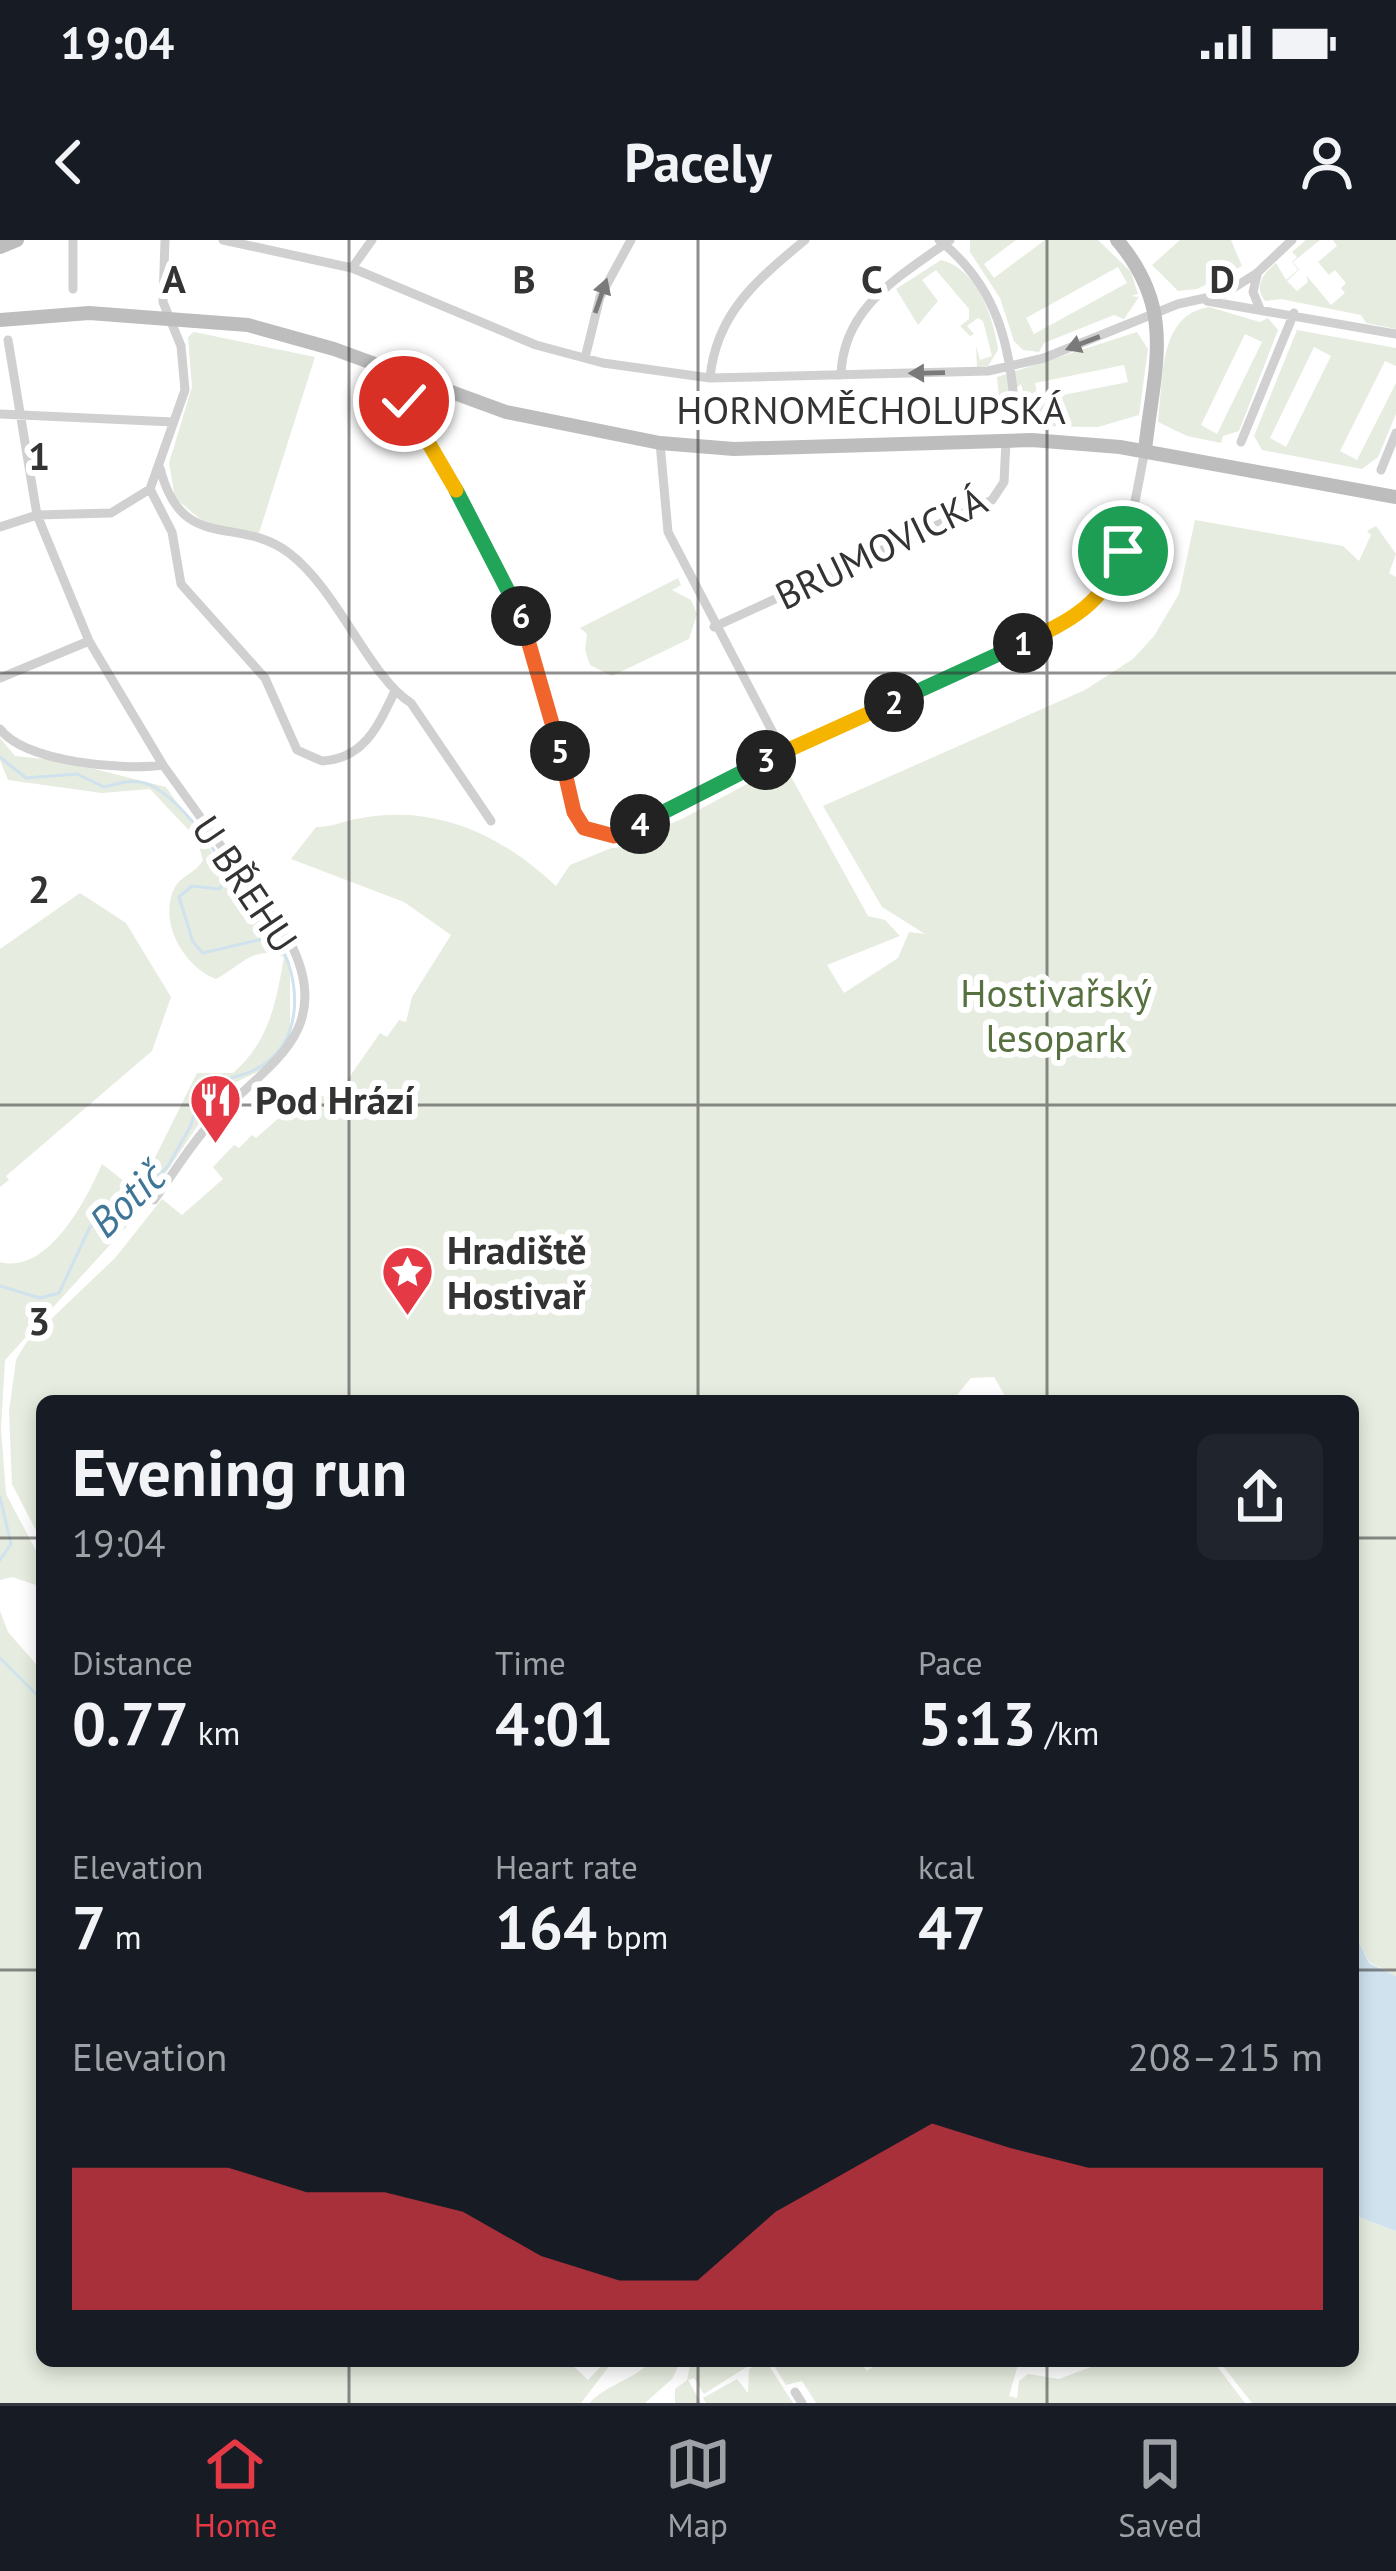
<!DOCTYPE html>
<meta charset="utf-8">
<style>
body{margin:0;font-family:"PT Sans",sans-serif;background:#20242c;color:#f1f3f6;height:100vh;display:flex;flex-direction:column;font-size:45px;white-space:nowrap}
*{box-sizing:border-box;margin:0}
p{font-size:39px;color:#9ea1a6}
.icon{flex:none;width:66px;height:66px;fill:none;stroke:currentColor;stroke-width:2;stroke-linecap:round;stroke-linejoin:round}
.map{position:relative;flex:1;overflow:hidden}
.details{position:absolute;left:36px;top:1155px;width:1323px;height:972px;display:flex;flex-direction:column;background:#171b24;border-radius:18px;box-shadow:0 6px 18px #0003}
.details>*{flex:none}
.pin{position:absolute;display:grid;place-items:center;width:102px;height:102px;color:#fff;margin:-51px;border:6px solid #fff;border-radius:50%;box-shadow:0 3px 12px #0007}
.km{position:absolute;width:60px;height:60px;margin:-30px;border-radius:50%;background:#222;color:#fff;font-size:33px;line-height:60px;text-align:center}
.round{display:grid;place-items:center;flex:none;width:126px;height:126px;border-radius:18px;background:#20242c}
.summary{display:flex;align-items:center;justify-content:space-between;height:204px;padding:0 36px}
h1{font-size:66px;font-weight:800;line-height:90px}
.stats{display:grid;grid-template-columns:repeat(3,1fr);gap:18px;height:204px;padding:12px 36px}
.stats div{display:grid;align-content:center}
.stats b{font-size:60px;font-weight:800}
.stats small{font-size:33px;font-weight:400}
.stats p{font-size:33px}
.chart{height:336px;padding:24px 36px}
.chart p{display:flex;justify-content:space-between}
.chart svg{width:100%;height:216px;margin-top:12px;fill:#e63946;opacity:.7}
.status{display:flex;justify-content:space-between;align-items:center;height:84px;padding:0 60px;background:#171b24;direction:ltr}
.status svg{height:33px;fill:currentColor}
header{display:flex;justify-content:space-between;align-items:center;height:156px;padding:0 36px;background:#171b24;font-size:54px;font-weight:800}
.tabs{display:flex;justify-content:space-around;align-items:center;height:168px;border-top:3px solid #363941;background:#171b24;font-size:33px;color:#9ea1a6}
.tabs a{display:grid;justify-items:center;gap:6px}
.tabs .selected{color:#e63946}
.map>svg:first-child{display:block}
.green{fill:#e6ecdf;fill-rule:evenodd}
.water{fill:#cfe2ee}
.lines{fill:none;stroke-linecap:round;stroke-linejoin:round}
.stream{stroke:#cfe2ee;stroke-width:3}
.street{stroke:#d0d0d0;stroke-width:9}
.secondary{stroke:#bdbdbd;stroke-width:14}
.oneway{fill:#7a7a7a}
.split-1-casing{stroke:#fff;stroke-width:24}
.split-2-casing{stroke:#fff;stroke-width:24}
.split-3-casing{stroke:#fff;stroke-width:24}
.split-4-casing{stroke:#fff;stroke-width:24}
.split-5-casing{stroke:#fff;stroke-width:24}
.split-6-casing{stroke:#fff;stroke-width:24}
.split-7-casing{stroke:#fff;stroke-width:24}
.split-8-casing{stroke:#fff;stroke-width:24}
.split-1{stroke:#f5b400;stroke-width:15}
.split-2{stroke:#22a559;stroke-width:15}
.split-3{stroke:#f5b400;stroke-width:15}
.split-4{stroke:#22a559;stroke-width:15}
.split-5{stroke:#f0652b;stroke-width:15}
.split-6{stroke:#f0652b;stroke-width:15}
.split-7{stroke:#22a559;stroke-width:15}
.split-8{stroke:#f5b400;stroke-width:15}
.grid{fill:none;stroke:#333;stroke-width:3;stroke-opacity:0.55}
.labels{text-anchor:middle;stroke-width:12;stroke-linejoin:round;paint-order:stroke}
.street-label{font-size:39px;fill:#333;stroke:#fff}
.park-label{font-size:39px;fill:#56703f;stroke:#fff}
.poi-label{font-size:39px;font-weight:bold;fill:#333;stroke:#fff;text-anchor:start}
.water-label{font-size:42px;font-style:italic;fill:#3f7597;stroke:#fff}
.grid-label{font-size:39px;text-anchor:middle;font-weight:bold;fill:#333;stroke:#fff;stroke-width:12;stroke-linejoin:round;paint-order:stroke}
</style>
<div class="status"><b>19:04</b><svg viewBox="0 0 49 12"><path d="M0 12V9h3v3zM5 12V6h3v6zM10 12V3h3v9zM15 12V0h3v12zM26 1h20v11H26zM47 4h2v5h-2z"/></svg></div>
<header><svg class="icon" aria-label="back" viewBox="0 0 24 24"><path d="M15 5l-7 7 7 7"/></svg>Pacely<svg class="icon" aria-label="person" viewBox="0 0 24 24"><circle cx="12" cy="8" r="4"/><path d="M4 21q1-7 8-7t8 7"/></svg></header>
<div class="map">
<svg width="1396" height="2163" viewBox="0 0 1396 2163">
<rect width="100%" height="100%" fill="#fff"/>
<!-- green -->
<path class="green" d="M970,0h46l-32,24 10,14 51,-38h53l33,32 7,22 -7,2 8,1 -15,22 -10,-4 -70,28 -5,9 -16,-2 -9,-9 -14,-43 -30,-46zM1118,27l9,16 -93,51 -8,-16z
M1180,0h51l11,26 -45,23 -19,2 -26,-26z
M1306,0h14l-27,22 6,8 -12,11 10,10 11,-9 -2,-7 25,30 14,-12 -4,-5 5,-5 -11,-13 -6,5 -11,-13 19,-16 -4,-6h63v89l-30,-6 -5,-8 -80,-16 -16,2c-12,-15 -1,-28 11,-38l13,22 -3,-5 12,-10 -6,-8 5,-5 -5,-5z
M941,20c35,8 53,57 57,90l-10,16 -11,1 -1,-21 4,14 12,-4 -9,-35 -5,-3 -11,8 7,8 -4,2 -10,-10 9,-7v-10l-33,-39 -14,10 16,21 -20,24 -22,-36z
M1209,67l51,15 8,-4 10,12 -39,101 -16,5 -2,7 -34,-7 -29,-14c6,-41 -1,-107 51,-115zM1245,94l17,8 -45,92 -16,-9z
M1297,90l99,18v18l-11,-5 -45,90 17,9 39,-77v31l-18,43 -16,12 -100,-19 -8,-14zM1314,107l17,9 -45,91 -16,-9z
M194,92l121,25 -56,176 -53,-9 -31,-26 -6,-35 23,-76 -4,-50z
M1137,92l11,17 -9,66 -41,12 -77,-1 9,-10 -9,-32 -18,15 1,19h21l-8,8 -15,-1 -5,-48zM1124,125l4,17 -90,18 -3,-17z
M1195,280l148,26 16,15 12,-26 -4,-4 9,-5 20,28 -7,19 7,4v1399l-27,-14 -16,-33v-528h-345l-14,-24 -23,1 -19,23h-910v141l-30,-58 -3,-72 7,-52 10,-17 89,-85 47,-59 20,16 41,-36 -10,-12 21,-22 5,3 13,-13 4,3 56,-49 20,13 48,-69 7,4 12,-17 7,2 6,-25 39,-62 -47,-33 -113,-43 25,-32c18,0 29,-7 46,-9 75,-14 141,18 194,68l14,-21 112,-46 102,-55 84,152 17,4 15,16 -73,29 17,28 54,-35 11,-26 16,2 -43,-27 -59,-101 262,-116 48,-31 21,-23 25,-42z
M678,338l3,7 -9,5 19,10 6,14 -8,25 -77,37 -22,-11 -5,-15 2,-16 -7,-6z
M0,498l15,18 48,5 103,26 124,175v74l-30,35 -39,18 -18,16 -3,17 -61,91 -134,147 -4,68 5,66 35,66 1,27 -30,-10 -12,3v-318c48,13 86,-62 102,-98l36,28 59,-119h36c36,-31 43,-70 51,-116 -30,-13 -43,9 -68,22 -32,-12 -59,-58 -41,-92 6,-11 21,-14 28,-27l-6,-21 -47,-50 -48,4 -94,-13 -8,-20z
M80,653l46,30 45,74 -19,54 -146,125 3,4 -9,7v-238z
M0,1371l8,21 34,39v690h526l20,19 18,-19h7l-32,42h-581z
M1353,1975l43,16v172h-144l-33,-42h134z
M651,2121h30l-9,18 -27,24h-56c20,-20 47,-24 62,-42z
M691,2121h65l-52,33 -10,-16 -6,2 13,23h-26v-14l12,-9z
M766,2121l27,42h-87l-3,-5 34,-19 11,14 1,-24z
M771,2121h88l8,10 14,-10h138l-10,35 8,2 2,-17 9,-7 31,5 48,-18h106l32,42h-429l-14,-22 -16,4z"/>
<!-- water -->
<path class="water" d="M1353,1689l16,34 27,13v255l-43,-16z"/>
<g class="lines">
<!-- stream -->
<path class="stream" d="M0,517l26,21 51,-4 27,13c15,-4 30,-9 46,-2 31,15 65,63 80,93l-11,11 -27,-3 -13,11 14,45 10,11 72,-17c27,40 32,111 -23,135 -14,7 -32,9 -47,13l-15,43 -22,39 -26,27 -52,34 -31,66 -19,5 -40,-12
M0,1257l11,47 -11,16
M0,1418l42,42"/>
<!-- street -->
<path class="street" d="M73,0v49
M223,0l129,28 184,77 67,18 107,15 278,-7 56,-13 134,-54 46,-10 33,-21 35,-33
M939,0c57,45 72,104 76,175
M352,28l20,-28
M1257,35l-4,17 7,17
M1207,61l189,33
M8,100l29,175 52,126 74,124 127,177c48,94 -29,125 -81,183 -21,23 -37,51 -55,75
M585,118l15,-61 31,-57
M394,131v15c53,85 108,173 142,268 14,38 23,142 43,168 10,14 26,15 41,12l459,-218c48,-40 54,-108 66,-166
M841,135c2,-69 60,-99 109,-135
M710,138c6,-65 48,-99 95,-138
M0,174l173,8
M1241,202l53,-129
M660,203l8,89 115,220
M160,228c22,87 78,46 129,85 49,37 81,125 122,150l80,118
M1381,230l15,-37
M150,249l22,43 9,52 84,94 32,72 25,11c42,-2 56,-35 72,-68
M0,287l37,-12 74,-2 39,-24 35,-99 -4,-44 -18,-44 2,-62
M714,387l278,-127 12,-18 2,-41
M0,438l89,-37
M0,489c25,33 124,42 163,36
M795,2152l7,11"/>
<!-- secondary -->
<path class="secondary" d="M1117,0c60,70 37,127 28,210
M0,7l17,-7
M0,80l89,-7 159,12 86,24 172,63 154,31 74,6 298,-9 88,7 276,50"/>
</g>
<!-- one-way arrows -->
<defs><path id="oneway-solid" d="M-6-.8H1V-3.2L6.5 0L1 3.2V.8H-6Z" transform="scale(3)"/></defs>
<g class="oneway">
<use href="#oneway-solid" transform="translate(601 56) rotate(-71)"/>
<use href="#oneway-solid" transform="translate(1083 103) rotate(159)"/>
<use href="#oneway-solid" transform="translate(927 133) rotate(179)"/>
</g>
<g class="lines">
<defs>
<path id="split-1" d="M1023,403c47,-22 83,-40 100,-92"/>
<path id="split-2" d="M894,462l129,-59"/>
<path id="split-3" d="M766,520l128,-58"/>
<path id="split-4" d="M640,584l126,-64"/>
<path id="split-5" d="M560,511l14,61 10,16 30,8 26,-12"/>
<path id="split-6" d="M521,376l39,135"/>
<path id="split-7" d="M456,250l65,126"/>
<path id="split-8" d="M404,161l52,89"/>
</defs>
<!-- split-1 casing -->
<use href="#split-1" class="split-1-casing"/>
<!-- split-2 casing -->
<use href="#split-2" class="split-2-casing"/>
<!-- split-3 casing -->
<use href="#split-3" class="split-3-casing"/>
<!-- split-4 casing -->
<use href="#split-4" class="split-4-casing"/>
<!-- split-5 casing -->
<use href="#split-5" class="split-5-casing"/>
<!-- split-6 casing -->
<use href="#split-6" class="split-6-casing"/>
<!-- split-7 casing -->
<use href="#split-7" class="split-7-casing"/>
<!-- split-8 casing -->
<use href="#split-8" class="split-8-casing"/>
<!-- split-1 -->
<use href="#split-1" class="split-1"/>
<!-- split-2 -->
<use href="#split-2" class="split-2"/>
<!-- split-3 -->
<use href="#split-3" class="split-3"/>
<!-- split-4 -->
<use href="#split-4" class="split-4"/>
<!-- split-5 -->
<use href="#split-5" class="split-5"/>
<!-- split-6 -->
<use href="#split-6" class="split-6"/>
<!-- split-7 -->
<use href="#split-7" class="split-7"/>
<!-- split-8 -->
<use href="#split-8" class="split-8"/>
</g>
<!-- grid -->
<path class="grid" d="M349,0v1161M698,0v1161M1047,0v1161M0,433h1396M0,865h1396M0,1298h42M1353,1298h43M0,1730h42M1353,1730h43M349,2121v42M698,2121v42M1047,2121v42"/>
<!-- icons -->
<defs>
<symbol id="restaurant-pin" viewBox="-11 -11 22 30"><path d="M0 17L-7.5 6A9.5 9.5 0 1 1 7.5 6Z" fill="#e63946" stroke="#fff"/><path d="M-5-6h1v4h1v-4h1v4h1v-4h1v5L-1.5 .5V6h-2V.5L-5-1ZM5-6V6H3V1.5H1.5Q1.5-4 5-6Z" fill="#fff"/></symbol>
<symbol id="sight-pin" viewBox="-11 -11 22 30"><path d="M0 17L-7.5 6A9.5 9.5 0 1 1 7.5 6Z" fill="#e63946" stroke="#fff"/><path d="M0-6L1.8-2.2L6-1.7L2.9 1.2L3.7 5.4L0 3.3L-3.7 5.4L-2.9 1.2L-6-1.7L-1.8-2.2Z" fill="#fff"/></symbol>
</defs>
<g fill-rule="evenodd">
<use href="#restaurant-pin" x="186" y="830" width="59" height="81"/>
<use href="#sight-pin" x="378" y="1002" width="59" height="81"/>
</g>
<g class="labels">
<!-- street labels -->
<g class="street-label">
<text x="871" y="184">HORNOMĚCHOLUPSKÁ</text>
<text transform="translate(881 308) rotate(-26)" y="14">BRUMOVICKÁ</text>
<text transform="translate(245 644) rotate(56)" y="14">U BŘEHU</text>
</g>
<!-- park labels -->
<g class="park-label">
<text x="1056" y="767">Hostivařský<tspan x="1056" dy="45">lesopark</tspan></text>
</g>
<!-- poi labels -->
<g class="poi-label">
<text x="255" y="874">Pod Hrází</text>
<text x="447" y="1024">Hradiště<tspan x="447" dy="45">Hostivař</tspan></text>
</g>
<!-- water labels -->
<g class="water-label">
<text transform="translate(127 959) rotate(-44)" y="15">Botič</text>
</g>
</g>
<g class="grid-label">
<text x="174" y="53">A</text>
<text x="524" y="53">B</text>
<text x="872" y="53">C</text>
<text x="1222" y="53">D</text>
<text x="39" y="230">1</text>
<text x="39" y="663">2</text>
<text x="39" y="1095">3</text>
</g>
</svg>
<div class="pin" style="left:1123px;top:311px;background:#1e9e55"><svg class="icon" aria-label="arrive" viewBox="0 0 24 24"><path d="M6 21V4h12l-3 4 3 4H6"/></svg></div>
<div class="pin" style="left:404px;top:161px;background:#d93025"><svg class="icon" aria-label="check" viewBox="0 0 24 24"><path d="M5 12l5 5 9-10"/></svg></div>
<b class="km" style="left:1023px;top:403px">1</b>
<b class="km" style="left:894px;top:462px">2</b>
<b class="km" style="left:766px;top:520px">3</b>
<b class="km" style="left:640px;top:584px">4</b>
<b class="km" style="left:560px;top:511px">5</b>
<b class="km" style="left:521px;top:376px">6</b>
<section class="details">
<div class="summary"><div><h1>Evening run</h1><p>19:04</p></div><a class="round"><svg class="icon" aria-label="share" viewBox="0 0 24 24"><path d="M12 15V3M7 8l5-5 5 5M5 13v7h14v-7"/></svg></a></div>
<div class="stats">
<div><p>Distance</p><b>0.77<small> km</small></b></div>
<div><p>Time</p><b>4:01</b></div>
<div><p>Pace</p><b>5:13<small> /km</small></b></div>
</div>
<div class="stats">
<div><p>Elevation</p><b>7<small> m</small></b></div>
<div><p>Heart rate</p><b>164<small> bpm</small></b></div>
<div><p>kcal</p><b>47</b></div>
</div>
<div class="chart"><p><span>Elevation</span>208–215 m</p>
<svg viewBox="0 0 160 44" preserveAspectRatio="none"><path d="M0 44V15L10 15L20 15L30 20L40 20L50 24L60 33L70 38L80 38L90 24L100 15L110 6L120 11L130 15L140 15L150 15L160 15V44z"/></svg>
</div>
</section>
</div>
<nav class="tabs">
<a class="selected"><svg class="icon" aria-label="home" viewBox="0 0 24 24"><path d="M3 11l9-7 9 7M6 9v11h12V9"/></svg>Home</a>
<a><svg class="icon" aria-label="map" viewBox="0 0 24 24"><path d="M3 6l6-2 6 2 6-2v14l-6 2-6-2-6 2zM9 4v14M15 6v14"/></svg>Map</a>
<a><svg class="icon" aria-label="saved" viewBox="0 0 24 24"><path d="M7 4h10v16l-5-4-5 4z"/></svg>Saved</a>
</nav>
